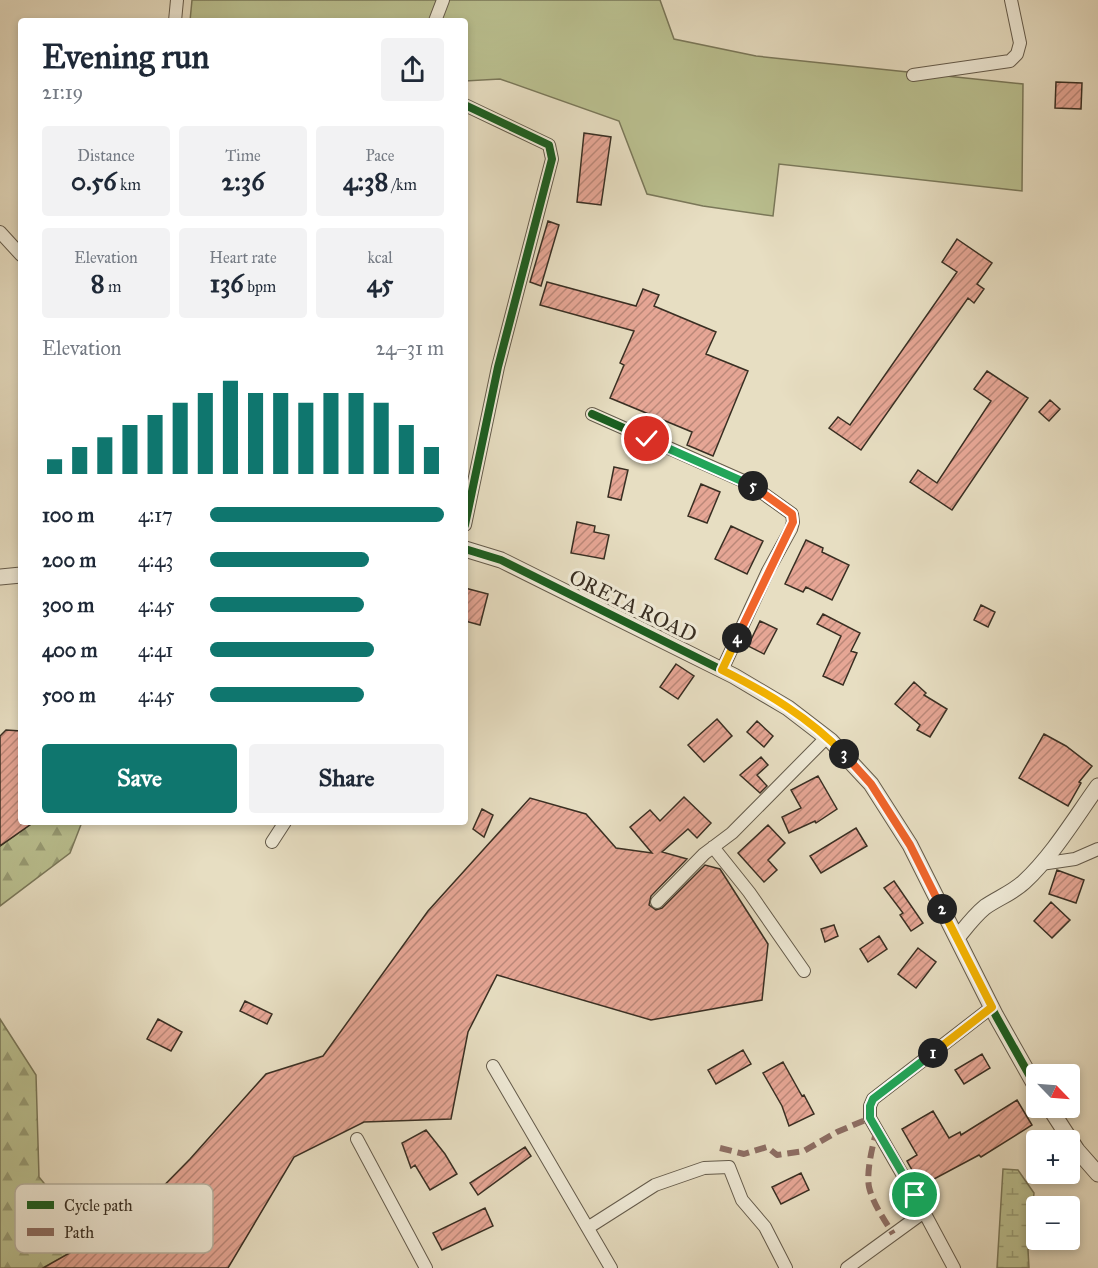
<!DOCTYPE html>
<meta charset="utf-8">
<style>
body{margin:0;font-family:"IM FELL Great Primer",serif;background:#f2f2f3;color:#1f2937;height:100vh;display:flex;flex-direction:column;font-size:22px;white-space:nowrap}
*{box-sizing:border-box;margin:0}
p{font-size:20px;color:#747a83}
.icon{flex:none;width:33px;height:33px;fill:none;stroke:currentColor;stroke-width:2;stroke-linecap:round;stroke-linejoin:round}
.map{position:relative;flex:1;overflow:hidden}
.drawer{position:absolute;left:18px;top:18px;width:450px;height:807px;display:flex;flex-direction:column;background:#fff;border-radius:6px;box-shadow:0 3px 9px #0003}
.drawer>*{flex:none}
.needle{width:39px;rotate:115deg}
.tools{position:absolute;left:1026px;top:1064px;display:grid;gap:12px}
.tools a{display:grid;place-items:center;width:54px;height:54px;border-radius:6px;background:#fff;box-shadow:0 3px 9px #0003;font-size:30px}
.pin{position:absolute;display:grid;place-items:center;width:51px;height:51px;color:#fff;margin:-26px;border:3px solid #fff;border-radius:50%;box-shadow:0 2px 6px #0007}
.km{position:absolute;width:30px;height:30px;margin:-15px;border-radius:50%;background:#222;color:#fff;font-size:16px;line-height:30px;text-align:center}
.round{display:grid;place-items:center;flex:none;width:63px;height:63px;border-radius:6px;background:#f2f2f3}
.headline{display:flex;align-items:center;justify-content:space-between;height:102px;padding:0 24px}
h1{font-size:33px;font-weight:700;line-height:45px}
.stats{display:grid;grid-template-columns:repeat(3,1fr);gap:9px;height:102px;padding:6px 24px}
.stats div{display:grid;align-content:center;border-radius:6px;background:#f2f2f3;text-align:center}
.stats b{font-size:26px;font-weight:700}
.stats small{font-size:16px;font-weight:400}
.stats p{font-size:16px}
.chart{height:168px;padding:12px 24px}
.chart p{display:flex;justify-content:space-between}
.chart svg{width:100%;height:108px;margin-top:6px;stroke:#0f766e;stroke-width:6}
.cta{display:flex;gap:12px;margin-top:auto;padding:12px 24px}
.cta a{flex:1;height:69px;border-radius:6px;background:#0f766e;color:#fff;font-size:24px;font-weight:700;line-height:69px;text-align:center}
.cta a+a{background:#f2f2f3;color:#1f2937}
ul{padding:0 24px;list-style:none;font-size:20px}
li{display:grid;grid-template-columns:96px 72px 1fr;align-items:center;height:45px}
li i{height:15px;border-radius:8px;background:#0f766e}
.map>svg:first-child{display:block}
.grass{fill:#bac090;stroke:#7a785a;stroke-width:1.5}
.forest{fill:url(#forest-firs);stroke:#7a785a;stroke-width:1.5}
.wetland{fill:url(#wetland-marsh);stroke:#7a785a;stroke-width:1.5}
.building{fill:url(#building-hatch);stroke:#392f23;stroke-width:1.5}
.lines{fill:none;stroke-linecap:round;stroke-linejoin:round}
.minor-casing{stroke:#645b4b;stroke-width:14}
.tertiary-casing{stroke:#645b4b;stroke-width:17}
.minor{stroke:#efead7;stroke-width:12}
.tertiary{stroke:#efead7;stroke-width:15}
.quiet{stroke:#8d6e63;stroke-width:6;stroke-dasharray:12 6;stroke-linecap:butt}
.cycleway-casing{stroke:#efead7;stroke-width:11}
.cycleway{stroke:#1b5e20;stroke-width:8}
.split-1-casing{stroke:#fff;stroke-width:12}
.split-2-casing{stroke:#fff;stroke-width:12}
.split-3-casing{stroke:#fff;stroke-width:12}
.split-4-casing{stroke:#fff;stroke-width:12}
.split-5-casing{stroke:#fff;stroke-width:12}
.split-6-casing{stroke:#fff;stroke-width:12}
.split-1{stroke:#22a559;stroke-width:8}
.split-2{stroke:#f5b400;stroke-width:8}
.split-3{stroke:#f0652b;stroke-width:8}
.split-4{stroke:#f5b400;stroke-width:8}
.split-5{stroke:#f0652b;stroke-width:8}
.split-6{stroke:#22a559;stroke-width:8}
.labels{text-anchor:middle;stroke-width:6;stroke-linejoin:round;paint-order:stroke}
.street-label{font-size:21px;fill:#392f23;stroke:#efead7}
.key{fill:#efead7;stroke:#b8b2a1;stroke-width:1.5}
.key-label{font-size:16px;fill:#392f23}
</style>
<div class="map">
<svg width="1098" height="1268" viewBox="0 0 1098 1268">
<defs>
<pattern id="forest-firs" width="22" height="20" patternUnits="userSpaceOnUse" patternTransform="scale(1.5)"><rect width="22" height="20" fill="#bac090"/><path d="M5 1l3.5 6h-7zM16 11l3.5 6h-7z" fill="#989c75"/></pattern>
<pattern id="wetland-marsh" width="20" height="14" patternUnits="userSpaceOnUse" patternTransform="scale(1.5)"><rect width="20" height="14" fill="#bac090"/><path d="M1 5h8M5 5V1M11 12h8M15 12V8" fill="none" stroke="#989c75"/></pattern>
<pattern id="building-hatch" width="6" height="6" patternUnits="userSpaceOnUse" patternTransform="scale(1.5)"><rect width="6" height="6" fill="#e6a695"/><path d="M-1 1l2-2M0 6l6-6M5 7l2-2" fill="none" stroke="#bb8879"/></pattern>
</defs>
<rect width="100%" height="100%" fill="#e7dec2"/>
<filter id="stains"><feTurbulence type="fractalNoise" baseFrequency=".00333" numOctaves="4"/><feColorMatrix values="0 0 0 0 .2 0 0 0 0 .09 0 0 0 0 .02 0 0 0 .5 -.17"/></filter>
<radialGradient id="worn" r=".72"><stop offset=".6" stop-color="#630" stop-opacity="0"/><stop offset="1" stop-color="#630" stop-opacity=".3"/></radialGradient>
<!-- grass -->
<path class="grass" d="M192,0h468l14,39 82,17 267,28 -1,107 -243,-27 -6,52 -70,-10 -56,-12 -28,-73 -119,-42 -35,2v-60h-275z"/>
<!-- forest -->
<path class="forest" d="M34,822h48l-12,31 -70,53v-60z
M0,1019l36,56 3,102 52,64 -48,27h-43z"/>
<!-- wetland -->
<path class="wetland" d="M1003,1169l15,1 16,23 -6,57 1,18h-32z"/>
<!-- building -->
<path class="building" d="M1056,82l26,1 -1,26 -26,-1z
M584,133l27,4 -10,68 -24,-3z
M548,221l11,4 -18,61 -11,-4z
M957,239l35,24 -15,21 7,5 -10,14 -6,-5 -107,152 -32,-22 9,-11 12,8 107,-153 -15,-10z
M547,282l89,24 7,-17 16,6 -5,11 62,26 -10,22 42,17 -35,85 -26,-11 5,-13 -82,-34 14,-33 -4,-2 14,-32 -94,-26z
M987,371l41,27 -76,112 -42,-28 8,-12 19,13 54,-82 -17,-12z
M1050,400l10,9 -11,12 -10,-9z
M614,467l14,3 -7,30 -13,-3z
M701,484l19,8 -13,31 -19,-7z
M577,522l18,4 -1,6 15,3 -5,24 -33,-6z
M731,526l32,15 -16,33 -32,-15z
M806,540l17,8 -1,4 27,13 -17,35 -26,-13 -3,5 -18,-8z
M465,588l23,6 -8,31 -15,-4z
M981,605l14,7 -7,15 -14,-7z
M823,614l37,19 -9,18 6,2 -14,32 -20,-9 18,-40 -24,-12z
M760,621l17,8 -13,25 -16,-8z
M676,664l18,12 -16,23 -18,-12z
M914,682l12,11 -2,2 23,14 -17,28 -13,-7 3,-5 -25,-21z
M717,719l15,17 -28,26 -16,-17z
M757,721l16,15 -9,11 -17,-15z
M6,730l15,1v91h13l-34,24v-110z
M1044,734l22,12 26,20 -13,16 2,1 -13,23 -49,-28z
M761,757l7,8 -11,10 10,11 -7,7 -20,-18z
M818,776l19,33 -21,14 -1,-2 -26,12 -7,-16 19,-9 -10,-18z
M684,797l27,26 -14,15 -9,-9 -26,23 25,7 -36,37 -2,9 7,5 6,-2 43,-43 15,4 48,75 -6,56 -111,20 -154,-45 -29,57 -17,87 -87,3 -70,35 -66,111h-185l89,-50 58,-59 76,-85 57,-18 105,-145 102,-113 56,16 30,34 36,5 -22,-26 20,-17 10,11z
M482,809l11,6 -9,22 -11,-8z
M768,825l17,18 -17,17 9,10 -13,12 -26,-29z
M856,828l11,18 -46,27 -11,-17z
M1057,870l27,10 -8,23 -27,-9z
M894,881l29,42 -12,8 -11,-16 3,-2 -19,-25z
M1051,902l19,18 -18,18 -18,-17z
M834,925l4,11 -13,6 -4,-13z
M879,936l8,13 -19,13 -8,-13z
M918,948l18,14 -20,26 -18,-14z
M245,1001l27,13 -5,10 -27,-13z
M158,1019l24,13 -11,19 -24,-12z
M743,1050l8,14 -35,20 -8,-14z
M982,1054l8,14 -26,16 -9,-14z
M783,1062l19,34 2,-1 10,19 -25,12 -7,-20 -19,-33z
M1017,1100l15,25 -51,32 -2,-2 -58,31 -14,-25 10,-6 -15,-26 31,-18 16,27 11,-6 1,3z
M426,1130l19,24 12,20 -27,16 -15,-25 -4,3 -9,-25z
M525,1147l6,9 -53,39 -8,-12z
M801,1173l8,17 -28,14 -9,-17z
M485,1208l8,18 -51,24 -9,-17z"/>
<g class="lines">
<defs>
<path id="minor" d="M175,21l2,-21
M435,21l8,-21
M913,75l97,-14 7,-7 3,-11 -9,-43
M465,105l84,40 3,14 -54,208 -33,158
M0,232l21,23
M592,414l158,70 42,30 1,8 -2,7 -23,42 -46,99
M272,842l13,-20
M713,847l36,45 55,79
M1041,864l34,-5 23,-10
M657,902l47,-48 28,-21 95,-96
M493,1066l118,202
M357,1139l69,129
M589,1227l66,-42 49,-17 25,-1 13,33 23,27 21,41
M847,1268l77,-56
M954,1268l-30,-56 -54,-94v-12l3,-7 119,-92"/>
<path id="tertiary" d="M465,549l36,11 233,116 54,32 43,33 40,43 39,61 86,171 40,71
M0,577l21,-2
M957,938c9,-11 17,-22 28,-31 13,-9 27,-14 39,-25 29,-27 51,-64 74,-96
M1049,1107l28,43 21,24"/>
</defs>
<!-- minor casing -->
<use href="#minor" class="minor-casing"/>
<!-- tertiary casing -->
<use href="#tertiary" class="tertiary-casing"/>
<!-- minor -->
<use href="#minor" class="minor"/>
<!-- tertiary -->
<use href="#tertiary" class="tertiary"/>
<!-- quiet -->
<path class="quiet" d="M877,1129c-4,15 -11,42 -8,58 4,17 15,32 24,47
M720,1148l24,6 23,-7 10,8 27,-4 33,-19 33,-14"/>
<defs>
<path id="cycleway" d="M465,105l84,40 3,14 -54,208 -33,158
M592,414l158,70 42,30 1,8 -2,7 -23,42 -46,99
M465,549l36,11 233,116 54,32 43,33 40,43 39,61 86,171 40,71"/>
</defs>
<!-- cycleway casing -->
<use href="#cycleway" class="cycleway-casing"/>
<!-- cycleway -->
<use href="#cycleway" class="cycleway"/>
</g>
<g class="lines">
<defs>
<path id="split-1" d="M915,1195l-45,-77v-12l3,-7 60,-46"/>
<path id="split-2" d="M933,1053l59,-46 -50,-98"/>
<path id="split-3" d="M844,754l27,30 39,61 32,64"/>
<path id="split-4" d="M737,638l-15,32c44,22 88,48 122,84"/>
<path id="split-5" d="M737,638l56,-116 -1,-8 -39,-28"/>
<path id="split-6" d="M647,439l106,47"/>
</defs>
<!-- split-1 casing -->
<use href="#split-1" class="split-1-casing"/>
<!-- split-2 casing -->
<use href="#split-2" class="split-2-casing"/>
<!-- split-3 casing -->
<use href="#split-3" class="split-3-casing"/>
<!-- split-4 casing -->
<use href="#split-4" class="split-4-casing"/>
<!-- split-5 casing -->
<use href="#split-5" class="split-5-casing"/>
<!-- split-6 casing -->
<use href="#split-6" class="split-6-casing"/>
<!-- split-1 -->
<use href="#split-1" class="split-1"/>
<!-- split-2 -->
<use href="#split-2" class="split-2"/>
<!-- split-3 -->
<use href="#split-3" class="split-3"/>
<!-- split-4 -->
<use href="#split-4" class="split-4"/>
<!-- split-5 -->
<use href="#split-5" class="split-5"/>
<!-- split-6 -->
<use href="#split-6" class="split-6"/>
</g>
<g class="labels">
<!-- street labels -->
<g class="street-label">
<text transform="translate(633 606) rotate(26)" y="7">ORETA ROAD</text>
</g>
</g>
<!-- legend -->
<rect x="15" y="1184" width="198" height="69" rx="9" class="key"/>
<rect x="27" y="1201" width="27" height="8" fill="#1b5e20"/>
<rect x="27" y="1228" width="27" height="8" fill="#8d6e63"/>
<g class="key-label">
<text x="64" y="1211">Cycle path</text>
<text x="64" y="1238">Path</text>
</g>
<rect width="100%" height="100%" filter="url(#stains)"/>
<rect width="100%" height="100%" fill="url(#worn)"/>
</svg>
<div class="tools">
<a><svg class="needle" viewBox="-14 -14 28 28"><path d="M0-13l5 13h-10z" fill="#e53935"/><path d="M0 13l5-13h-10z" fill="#747a83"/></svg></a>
<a>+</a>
<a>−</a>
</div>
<div class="pin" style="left:915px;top:1195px;background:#1e9e55"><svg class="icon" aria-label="arrive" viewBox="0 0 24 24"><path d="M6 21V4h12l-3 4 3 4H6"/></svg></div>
<div class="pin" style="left:647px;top:439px;background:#d93025"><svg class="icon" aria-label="check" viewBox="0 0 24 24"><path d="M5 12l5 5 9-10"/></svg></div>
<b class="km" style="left:933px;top:1053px">1</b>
<b class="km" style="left:942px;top:909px">2</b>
<b class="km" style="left:844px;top:754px">3</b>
<b class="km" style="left:737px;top:638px">4</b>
<b class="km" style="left:753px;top:486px">5</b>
<section class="drawer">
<div class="headline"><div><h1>Evening run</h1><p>21:19</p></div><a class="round"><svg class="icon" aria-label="share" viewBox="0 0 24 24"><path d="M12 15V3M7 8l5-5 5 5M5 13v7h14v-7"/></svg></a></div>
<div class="stats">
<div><p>Distance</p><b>0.56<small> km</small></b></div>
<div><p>Time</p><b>2:36</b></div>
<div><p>Pace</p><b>4:38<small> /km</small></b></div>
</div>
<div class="stats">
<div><p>Elevation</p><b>8<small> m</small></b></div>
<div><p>Heart rate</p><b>136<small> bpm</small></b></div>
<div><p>kcal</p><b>45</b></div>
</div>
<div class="chart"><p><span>Elevation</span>24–31 m</p>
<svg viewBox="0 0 160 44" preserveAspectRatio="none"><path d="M5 44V38M15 44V33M25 44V29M35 44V24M45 44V20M55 44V15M65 44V11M75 44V6M85 44V11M95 44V11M105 44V15M115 44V11M125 44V11M135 44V15M145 44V24M155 44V33"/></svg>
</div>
<ul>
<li><b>100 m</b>4:17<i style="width:100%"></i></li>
<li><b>200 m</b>4:43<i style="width:68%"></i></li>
<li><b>300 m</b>4:45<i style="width:66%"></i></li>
<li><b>400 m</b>4:41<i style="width:70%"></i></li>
<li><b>500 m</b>4:45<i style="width:66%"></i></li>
</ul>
<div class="cta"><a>Save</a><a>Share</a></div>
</section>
</div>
